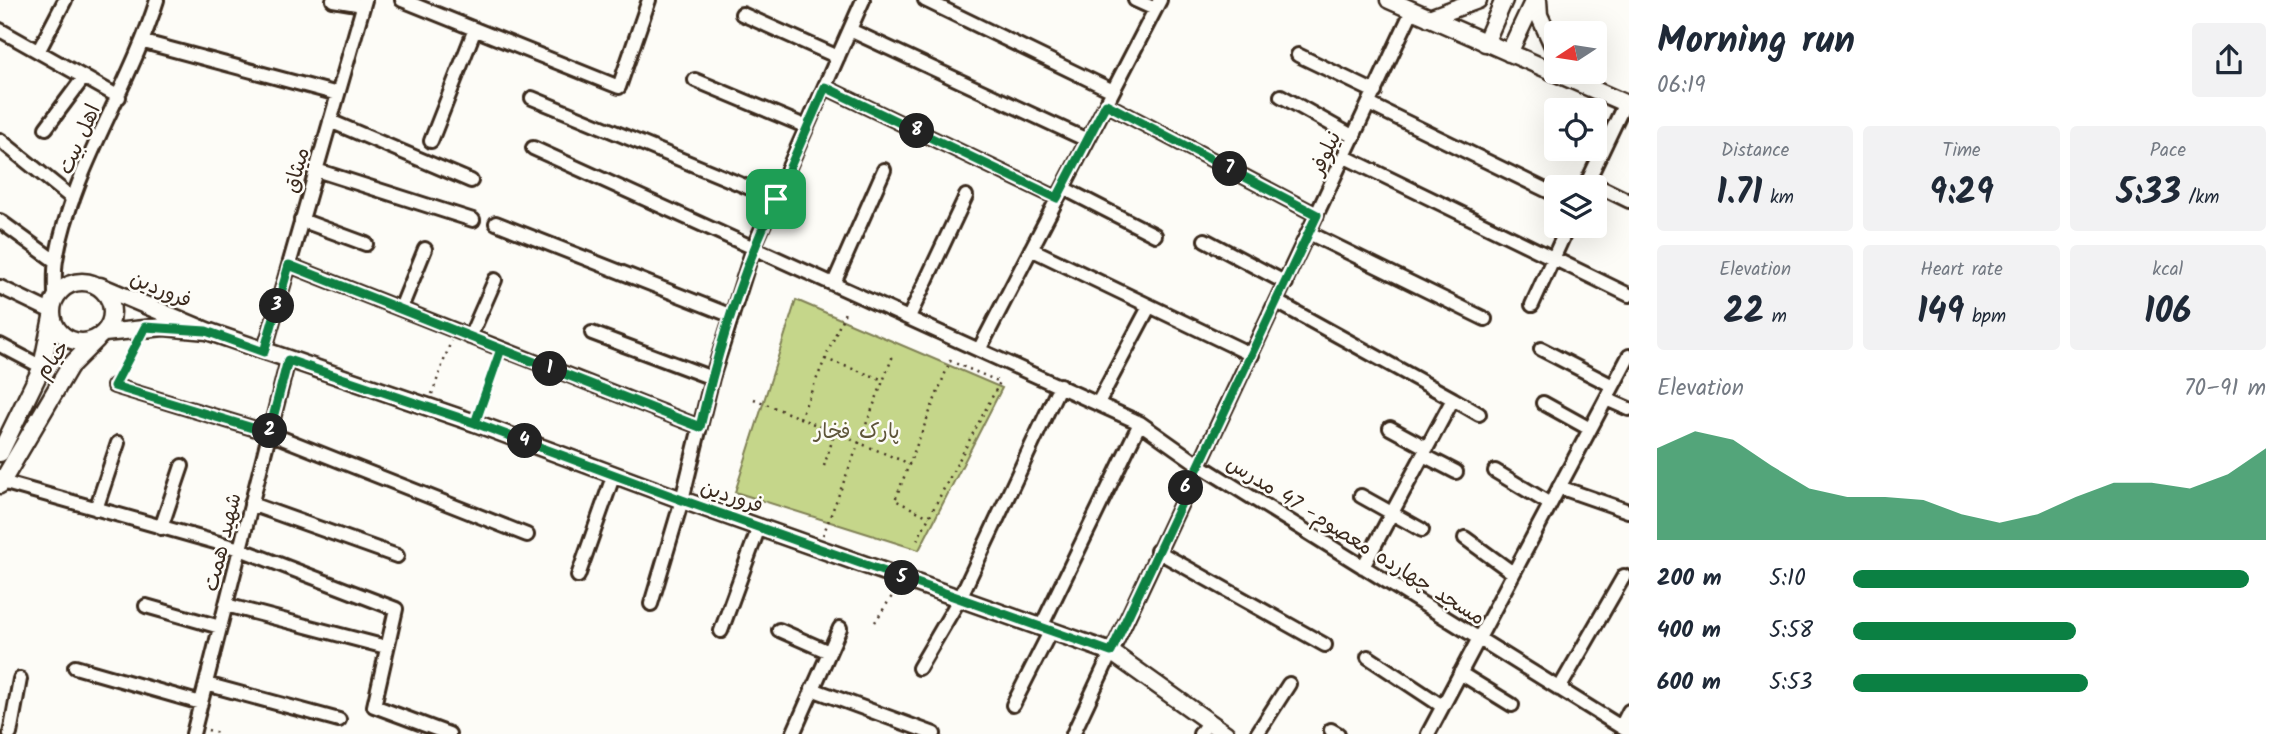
<!DOCTYPE html>
<meta charset="utf-8">
<style>
body{margin:0;font-family:Kalam,"Playpen Sans Arabic",sans-serif;background:#f2f2f3;color:#1f2937;height:100vh;display:flex;flex-direction:column;font-size:26px;white-space:nowrap}
*{box-sizing:border-box;margin:0}
p{font-size:23px;color:#747a83}
.icon{flex:none;width:38px;height:38px;fill:none;stroke:currentColor;stroke-width:2;stroke-linecap:round;stroke-linejoin:round}
.map{position:relative;flex:1;overflow:hidden}
.panel{display:flex;flex-direction:column;background:#fff;width:665px}
.panel>*{flex:none}
.needle{width:46px;rotate:258deg}
.controls{position:absolute;left:1544px;top:21px;display:grid;gap:14px}
.controls a{display:grid;place-items:center;width:63px;height:63px;border-radius:7px;background:#fff;box-shadow:0 7px 28px #0002;font-size:35px}
.pin{position:absolute;display:grid;place-items:center;width:60px;height:60px;color:#fff;margin:-30px;border-radius:14px;box-shadow:0 4px 10px #0006}
.km{position:absolute;width:35px;height:35px;margin:-18px;border-radius:50%;background:#222;color:#fff;font-size:19px;line-height:35px;text-align:center}
.round{display:grid;place-items:center;flex:none;width:74px;height:74px;border-radius:7px;background:#f2f2f3}
.overview{display:flex;align-items:center;justify-content:space-between;height:119px;padding:0 28px}
h1{font-size:38px;font-weight:700;line-height:52px}
.metrics{display:grid;grid-template-columns:repeat(3,1fr);gap:10px;height:119px;padding:7px 28px}
.metrics div{display:grid;align-content:center;border-radius:7px;background:#f2f2f3;text-align:center}
.metrics b{font-size:35px;font-weight:700}
.metrics small{font-size:19px;font-weight:400}
.metrics p{font-size:19px}
.chart{height:196px;padding:14px 28px}
.chart p{display:flex;justify-content:space-between}
.chart svg{width:100%;height:126px;margin-top:7px;fill:#0b8043;opacity:.7}
ul{padding:0 28px;list-style:none;font-size:23px}
li{display:grid;grid-template-columns:112px 84px 1fr;align-items:center;height:52px}
li i{height:18px;border-radius:9px;background:#0b8043}
main{display:flex;flex:1;min-height:0}
.map>svg:first-child{display:block}
.green{fill:#c5d68a;stroke:#808054;stroke-width:2}
.lines{fill:none;stroke-linecap:round;stroke-linejoin:round}
.street-casing{stroke:#3b2a1e;stroke-width:18}
.secondary-casing{stroke:#3b2a1e;stroke-width:21}
.path{stroke:#3b2a1e;stroke-width:2.5;stroke-dasharray:2 5;stroke-linecap:butt}
.street{stroke:#fdfcf7;stroke-width:12}
.secondary{stroke:#fdfcf7;stroke-width:16}
.route-casing{stroke:#fff;stroke-width:14}
.route{stroke:#0b8043;stroke-width:9}
.labels{text-anchor:middle;stroke-width:5;stroke-linejoin:round;paint-order:stroke}
.street-label{font-size:21px;fill:#3b2a1e;stroke:#fdfcf7}
.park-label{font-size:21px;fill:#5e5539;stroke:#fdfcf7}
</style>
<main>
<div class="map">
<svg width="1629" height="734" viewBox="0 0 1629 734">
<rect width="100%" height="100%" fill="#fdfcf7"/>
<filter id="ink" filterUnits="userSpaceOnUse"><feTurbulence type="fractalNoise" baseFrequency=".0143" numOctaves="2"/><feDisplacementMap in="SourceGraphic" scale="14" xChannelSelector="R" yChannelSelector="G"/><feConvolveMatrix kernelMatrix="1 2 1 2 8 2 1 2 1" color-interpolation-filters="sRGB"/></filter>
<g filter="url(#ink)">
<!-- green -->
<path class="green" d="M796,300l206,88 -83,162 -184,-58z"/>
<g class="lines">
<defs>
<path id="street" d="M333,0l30,5
M402,0l217,87 30,-87
M925,0l188,91
M1135,0l20,9
M742,14l96,43
M0,30l119,67
M850,30l237,110
M144,42l194,52
M39,50l26,-50
M1298,55l77,37
M695,80l112,47
M825,87l232,111
M1281,96l73,41
M532,98l244,101
M1106,104l211,111
M1369,104l187,91
M330,121l141,60
M46,128l38,-51
M0,140l73,59
M431,141l44,-112
M533,148l607,275 58,41 431,268
M1345,157l284,138
M316,170l157,50
M1588,181l41,20
M1585,187l40,-84
M1063,188l92,47
M301,220l65,24
M0,221l55,40
M496,223l236,93
M1309,233l176,86
M1205,240l81,43
M1031,249l221,106
M289,265l411,162
M834,283l50,-113
M0,287l52,25
M55,297c0,-12 -1,-25 1,-37 15,-88 74,-173 101,-260
M1277,302l176,97 -90,168
M1532,305l36,-79
M401,308l24,-59
M909,317l57,-121
M592,333l120,45
M470,337l25,-57
M0,345l42,22
M1541,349l72,37
M979,350l181,-350
M264,352l101,-352
M114,386l155,47 258,102
M1453,399l26,15
M1606,399l23,10
M1098,403l51,-96
M1543,403l47,26
M1390,428l37,20
M1423,455l33,17
M1495,471l55,33
M2,482l238,67 156,60 -22,97 75,28
M1559,487l69,24
M1361,496l61,34
M251,504l146,52
M96,509l22,-66
M161,528l21,-62
M1465,538l48,35
M1157,551l168,94
M578,576l36,-102
M651,604l31,-104 30,-122 42,-132 109,-246
M226,605l160,42
M146,606l74,21
M1041,627l99,-204
M779,630l50,22
M721,631l38,-104
M1368,657l74,49
M75,667l126,36
M919,668l41,-70 100,-213
M1460,673l52,32
M206,684l133,36
M812,689l122,45
M1559,689l65,-113
M1013,705l38,-75
M1621,727l8,-16
M1331,730l7,4
M10,734l10,-55
M193,734l95,-374
M793,734l47,-106
M1073,734l339,-723
M1200,734l8,-12
M1257,734l32,-50
M1428,734l201,-378"/>
<path id="secondary" d="M1389,0l240,105
M1538,0l1,15 17,37
M1429,18l49,-18
M1485,43l19,-43
M1509,53l25,-53
M52 312a30 30 0 1 1 60 0a30 30 0 1 1-60 0Z
M100,286l107,45 -43,-4 -60,6
M207,331l268,92 207,77 429,152 115,82
M0,453l42,-86 10,-50
M0,485l70,-119 27,-27"/>
</defs>
<!-- street casing -->
<use href="#street" class="street-casing"/>
<!-- secondary casing -->
<use href="#secondary" class="secondary-casing"/>
<!-- path -->
<path class="path" d="M825,359l59,21
M121,374l16,-31
M432,394l19,-53
M754,399l156,65
M480,410l17,-50
M800,418l46,-108
M824,466l11,-34
M823,535l71,-182
M917,540l83,-158 -50,-21 -55,139 34,17
M875,622l21,-32
M208,730l13,4"/>
<!-- street -->
<use href="#street" class="street"/>
<!-- secondary -->
<use href="#secondary" class="secondary"/>
</g>
</g>
<g class="lines" filter="url(#ink)">
<defs>
<path id="route" d="M776,199c-34,72 -58,150 -76,228l-199,-78 -26,74 -187,-63 -19,73 -155,-47 31,-59 61,4 58,21 25,-87 212,84 -26,74 207,77 429,152 206,-437 -211,-111 -49,94 -232,-111 -49,112"/>
</defs>
<!-- route casing -->
<use href="#route" class="route-casing"/>
<!-- route -->
<use href="#route" class="route"/>
</g>
<g class="labels">
<!-- street labels -->
<g class="street-label">
<text transform="translate(79 139) rotate(-66)" y="7">اهل بیت</text>
<text transform="translate(1325 153) rotate(-65)" y="7">نیلوفر</text>
<text transform="translate(296 170) rotate(-74)" y="7">میثاق</text>
<text transform="translate(161 289) rotate(23)" y="7">فروردین</text>
<text transform="translate(52 359) rotate(-52)" y="7">خیام</text>
<text transform="translate(732 496) rotate(19)" y="7">فروردین</text>
<text transform="translate(1356 540) rotate(32)" y="7">مسجد چهارده معصوم- 47 مدرس</text>
<text transform="translate(222 542) rotate(-76)" y="7">شهید همت</text>
</g>
<!-- park labels -->
<g class="park-label">
<text x="857" y="438">پارک فخار</text>
</g>
</g>
</svg>
<div class="controls">
<a><svg class="needle" viewBox="-14 -14 28 28"><path d="M0-13l5 13h-10z" fill="#e53935"/><path d="M0 13l5-13h-10z" fill="#747a83"/></svg></a>
<a><svg class="icon" aria-label="locate" viewBox="0 0 24 24"><circle cx="12" cy="12" r="6"/><path d="M12 2v4M12 18v4M2 12h4M18 12h4"/></svg></a>
<a><svg class="icon" aria-label="layers" viewBox="0 0 24 24"><path d="M12 4l9 5-9 5-9-5zM3 14l9 5 9-5"/></svg></a>
</div>
<div class="pin" style="left:776px;top:199px;background:#1e9e55"><svg class="icon" aria-label="arrive" viewBox="0 0 24 24"><path d="M6 21V4h12l-3 4 3 4H6"/></svg></div>
<b class="km" style="left:550px;top:369px">1</b>
<b class="km" style="left:270px;top:431px">2</b>
<b class="km" style="left:277px;top:306px">3</b>
<b class="km" style="left:525px;top:441px">4</b>
<b class="km" style="left:902px;top:578px">5</b>
<b class="km" style="left:1186px;top:488px">6</b>
<b class="km" style="left:1230px;top:169px">7</b>
<b class="km" style="left:917px;top:131px">8</b>
</div>
<section class="panel">
<div class="overview"><div><h1>Morning run</h1><p>06:19</p></div><a class="round"><svg class="icon" aria-label="share" viewBox="0 0 24 24"><path d="M12 15V3M7 8l5-5 5 5M5 13v7h14v-7"/></svg></a></div>
<div class="metrics">
<div><p>Distance</p><b>1.71<small> km</small></b></div>
<div><p>Time</p><b>9:29</b></div>
<div><p>Pace</p><b>5:33<small> /km</small></b></div>
</div>
<div class="metrics">
<div><p>Elevation</p><b>22<small> m</small></b></div>
<div><p>Heart rate</p><b>149<small> bpm</small></b></div>
<div><p>kcal</p><b>106</b></div>
</div>
<div class="chart"><p><span>Elevation</span>70–91 m</p>
<svg viewBox="0 0 160 44" preserveAspectRatio="none"><path d="M0 44V12L10 6L20 9L30 18L40 26L50 29L60 29L70 30L80 35L90 38L100 35L110 29L120 24L130 24L140 26L150 21L160 12V44z"/></svg>
</div>
<ul>
<li><b>200 m</b>5:10<i style="width:96%"></i></li>
<li><b>400 m</b>5:58<i style="width:54%"></i></li>
<li><b>600 m</b>5:53<i style="width:57%"></i></li>
</ul>
</section>
</main>
